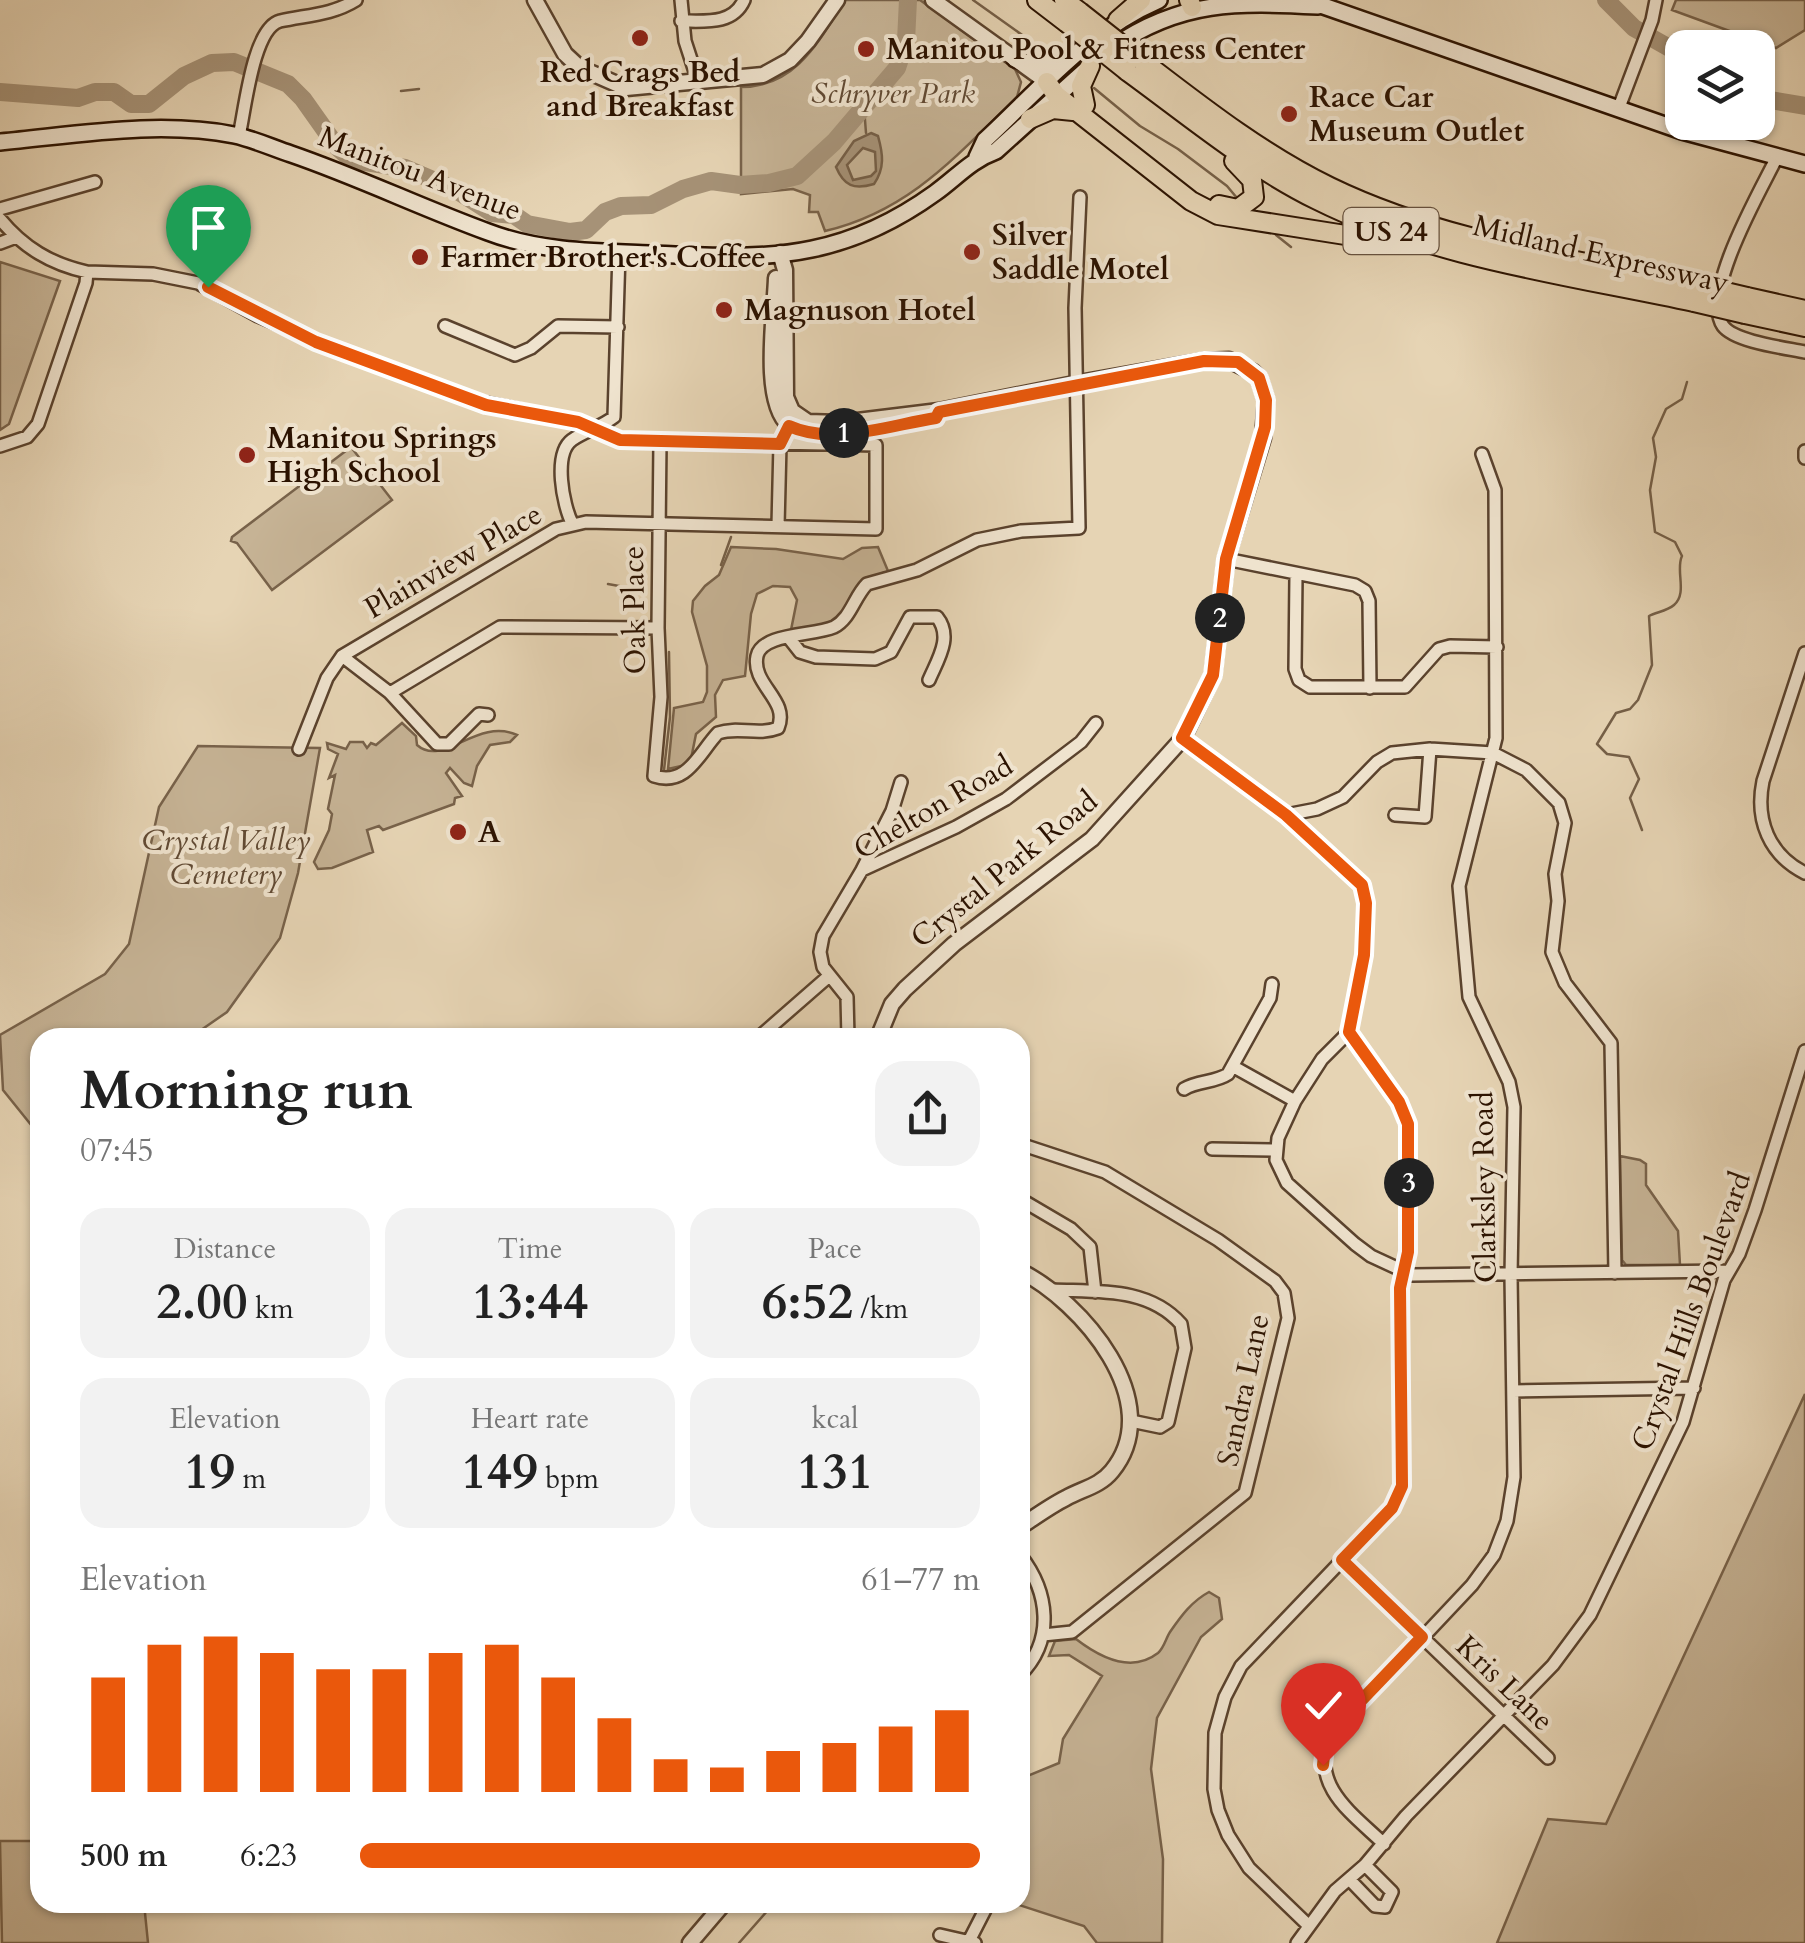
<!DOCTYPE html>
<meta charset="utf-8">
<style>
body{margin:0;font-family:Cardo,serif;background:#f2f2f2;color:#222;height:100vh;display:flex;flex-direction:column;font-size:38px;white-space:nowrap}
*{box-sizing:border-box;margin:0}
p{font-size:32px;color:#767676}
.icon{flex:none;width:55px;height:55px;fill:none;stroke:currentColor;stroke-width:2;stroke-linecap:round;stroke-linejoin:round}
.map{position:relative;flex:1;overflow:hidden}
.drawer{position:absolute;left:30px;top:1028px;width:1000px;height:885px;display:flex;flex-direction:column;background:#fff;border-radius:30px;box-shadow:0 2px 8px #0004}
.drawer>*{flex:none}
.buttons{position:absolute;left:1665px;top:30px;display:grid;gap:20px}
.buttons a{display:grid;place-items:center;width:110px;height:110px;border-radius:20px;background:#fff;box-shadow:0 2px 8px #0004;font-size:50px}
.pin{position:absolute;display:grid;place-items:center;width:85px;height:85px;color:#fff;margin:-102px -42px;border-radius:50% 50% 50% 0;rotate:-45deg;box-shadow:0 0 10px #0007}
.pin .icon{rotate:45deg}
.km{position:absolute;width:50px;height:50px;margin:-25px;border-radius:50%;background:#222;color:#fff;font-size:28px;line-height:50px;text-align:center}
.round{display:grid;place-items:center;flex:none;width:105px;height:105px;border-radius:30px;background:#f2f2f2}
.overview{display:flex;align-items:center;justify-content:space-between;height:170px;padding:0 50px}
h1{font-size:55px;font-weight:600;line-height:75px}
.stats{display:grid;grid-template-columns:repeat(3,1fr);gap:15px;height:170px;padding:10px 50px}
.stats div{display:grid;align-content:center;border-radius:25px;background:#f2f2f2;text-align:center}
.stats b{font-size:50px;font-weight:600}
.stats small{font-size:28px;font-weight:400}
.stats p{font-size:28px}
.chart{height:280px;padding:20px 50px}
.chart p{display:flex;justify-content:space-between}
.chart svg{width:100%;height:180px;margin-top:10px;stroke:#ea580c;stroke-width:6}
ul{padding:0 50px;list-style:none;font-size:32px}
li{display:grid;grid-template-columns:160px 120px 1fr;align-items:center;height:75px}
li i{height:25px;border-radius:12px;background:#ea580c}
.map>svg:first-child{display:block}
.green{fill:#c6b395;stroke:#78624a;stroke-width:2.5}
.water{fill:#a69277;stroke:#755f47;stroke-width:2.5;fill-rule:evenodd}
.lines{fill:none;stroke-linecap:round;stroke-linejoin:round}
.stream{stroke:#755f47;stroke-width:2.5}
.river{stroke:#a69277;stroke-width:18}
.minor-casing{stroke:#5a422d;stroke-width:16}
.tertiary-casing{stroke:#5a422d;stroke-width:19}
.secondary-casing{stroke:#2b1200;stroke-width:20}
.trunk-casing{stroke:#2b1200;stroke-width:22}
.minor{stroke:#efe3ce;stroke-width:11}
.tertiary{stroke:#efe3ce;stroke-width:14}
.secondary{stroke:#efe3ce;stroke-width:15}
.trunk{stroke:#e6d4b4;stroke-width:18}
.trunk-bridge-casing{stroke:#2b1200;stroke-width:22;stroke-linecap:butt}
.trunk-bridge{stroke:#e6d4b4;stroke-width:18}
.route-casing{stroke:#fff;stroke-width:20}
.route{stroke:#ea580c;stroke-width:12}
.poi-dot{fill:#8f2418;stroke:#efe3ce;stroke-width:4}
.labels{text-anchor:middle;stroke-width:8;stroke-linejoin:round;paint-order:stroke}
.shield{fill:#efe3ce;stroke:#66513e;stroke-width:2.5}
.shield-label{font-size:28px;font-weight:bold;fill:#2b1200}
.poi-label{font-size:30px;font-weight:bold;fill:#2b1200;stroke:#efe3ce;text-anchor:start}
.park-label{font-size:30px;font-style:italic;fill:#614a34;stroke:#efe3ce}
.street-label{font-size:30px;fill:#2b1200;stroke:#efe3ce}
</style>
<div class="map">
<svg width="1805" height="1943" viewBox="0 0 1805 1943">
<rect width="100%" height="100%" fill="#e6d4b4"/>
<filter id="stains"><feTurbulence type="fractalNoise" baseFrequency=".002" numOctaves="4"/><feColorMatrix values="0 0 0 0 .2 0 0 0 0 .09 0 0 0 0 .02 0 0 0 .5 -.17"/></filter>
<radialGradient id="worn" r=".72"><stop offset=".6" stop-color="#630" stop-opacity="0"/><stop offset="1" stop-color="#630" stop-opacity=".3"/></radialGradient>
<!-- green -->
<path class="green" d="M845,0h75l95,69 6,13 -4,15c-60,58 -107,114 -192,134l-7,-19h-9l1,-17 -17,-6 -52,5v-107c55,0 78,-46 104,-87z
M1676,0h129v30l-29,18 -104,-38z
M0,262l60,19 -51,143 -9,6z
M351,447l41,53 -120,90 -35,-47 -6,-2 1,-4z
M731,547l45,2 67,10 19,-11 16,-1 10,24c-28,10 -27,28 -48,45 -14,11 -33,11 -49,14l6,-30 -7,-13 -17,-1 -16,8 -6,20 -6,62 -22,4 -8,15 1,22 -20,17 -6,30 -22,5 6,-61 29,-6 4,-10v-26l-15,-54 1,-11 12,-15 14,-11z
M402,723l14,13 1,9c26,23 60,-28 100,-10l-7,7 -20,3 -13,21 -5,20 -8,-3 -14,-15 -4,5 16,23 -7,2 -1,6 -71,26 -4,-4 -12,4 6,22 -41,16 -14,1 -4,-7 15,-32 3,-16 -4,-5 7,-34 -6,3 9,-24 -10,-5 -1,-6 19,6 4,-7h13l4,6 4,-5 5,2z
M198,746l122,2 -22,125 -18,65 -53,74 -36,25 -151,1v98l-37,-46 -3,-55 105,-61 24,-30 30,-137z
M1620,1156l20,4 6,4v21l32,46 2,34h-54l-4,-5z
M1805,1394v549h-308l51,-124 58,5z
M1209,1592l10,6 3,21 -21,18 -44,81 -6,51 12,90 -1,84h-65l-13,-17 -71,-23 7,-1v-123l39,-16 4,-24 39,-63 -33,-21 -20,1 6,-15 21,-2c22,17 55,35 82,14 6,-5 8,-15 12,-21 11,-16 22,-31 39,-40z
M0,1841h40v61l104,1 4,40h-146z"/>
<!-- water -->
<path class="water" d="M871,133l7,3c5,18 7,32 -4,48 -20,6 -30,2 -38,-17l18,-26zM863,148l12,4 1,19 -5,5 -18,4 -6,-15z"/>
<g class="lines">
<!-- stream -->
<path class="stream" d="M973,0l73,52
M1094,88l46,38 38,23 49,37 10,12
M401,91l18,-2
M864,107l2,26
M1276,235l15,12
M721,565l10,-28
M608,584l22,4
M664,770l6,-53 -1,-65
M1642,830l-12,-32 9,-19 -10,-22 -22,-3 -10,-10 19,-31 14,-4 8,-9 14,-35 -3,-49c8,-4 18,-5 25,-11 14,-12 1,-35 8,-49l-7,-14 -20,-10 -5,-42 6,-33 -3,-19 13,-29 16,-10 5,-17
M739,1943l36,-41"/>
<!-- river -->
<path class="river" d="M1606,0l28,28 48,27
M0,92l78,6 17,-6h19l17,12h18l35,-28 28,-13 22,-1 54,22 15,15 34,48 15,13 53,8 51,22 36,23 22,2 13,9 43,8 16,-2 19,-18 16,-6 30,-1 32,-16 28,-8 29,4 29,-2 28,-7 37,-34 63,-74 9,-27 2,-41
M1758,98l47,8"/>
<defs>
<path id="minor" d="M681,0l4,41 13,40
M681,21c24,0 52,4 63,-21
M1618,110l34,-90 4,-20
M239,136c6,-26 14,-108 41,-115 27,-6 52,-6 76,-21
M1777,157c-15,31 -77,137 -54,169 12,16 63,22 82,26
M0,209l95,-27
M0,219c24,29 51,45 87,53l-1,11 -48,141 -11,13 -27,9
M0,243l16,-6
M87,272l66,2 45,9 60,33 111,47 98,36 111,23 43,18 255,5v84l-290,-7 -30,7 -214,127 -15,22 -28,71
M445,326l70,29 16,-7 27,-22 60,1
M660,442l-2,186 3,69 -7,79c33,11 45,-23 64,-43 20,-7 40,3 60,-5 12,-28 -27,-43 -21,-72 5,-23 56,-20 77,-29 17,-9 20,-30 33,-43l50,-14 60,-30 44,-9 58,-3 -4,-220 5,-111
M1805,451v7
M572,523c-9,-18 -19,-69 0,-83 13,-9 29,-13 42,-23l5,-164
M778,526l2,-82 14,-25
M1226,559l129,26 10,6 4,10 1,87
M1296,575l-1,94 4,11 11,7h95l34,-38 11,-3 47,1
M789,638l11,14 16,5 59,2 16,-7 19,-35h27c16,20 1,42 -8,63
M1805,653l-42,128c-8,39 6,74 42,92
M342,656l48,37 47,51h12l30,-30 9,1
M390,693l110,-66 158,1
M1183,738l103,77 76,70 3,18v52l-16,77 -27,27 -27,42 -17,37 -2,22 11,23 68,61 16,12 41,19 316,-4
M1286,815l31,-6 26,-12 34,-35 15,-9 38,-4 63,4 33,17 33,33 6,20 -10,51 3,27 -6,51 13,31 46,60 4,230
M1395,815l30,2 5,-68
M862,870l30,-59 9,-29
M758,1038l71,-62
M848,1038l-1,-41 -24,-30 -3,-15 3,-16 39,-66 94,-43 50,-28 75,-57 15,-19
M1234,1067l61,34
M1184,1089c14,-9 31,-6 44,-15l42,-76 2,-14
M1020,1144l85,28 113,68 57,41 9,12 4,25 -43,175 -173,139 -29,3
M1212,1149l64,1
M1020,1199l51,30 19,18 5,45
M1053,1290c45,2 95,-3 128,34l4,24 -17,74 -8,5 -29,-6
M1513,1391l181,-3
M1020,1555c29,37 35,85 0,120
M1342,1560l206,198
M1384,1844c-32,-31 -72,-56 -56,-106l144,-153 22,-30 13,-34 7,-44 -3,-201 3,-169 -5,-25 -40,-85 -10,-111 37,-148 -1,-248 -13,-36
M1349,1879l26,27 10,1 7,-15 -27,-27
M1308,1925l-59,-57 -21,-33 -10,-25 -4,-21 1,-56 10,-36 16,-31 151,-158 10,-22 -2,-198 8,-37 1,-118 -10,-31 -50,-70
M940,1935l35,8
M968,1943l21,-41
M1297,1943l38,-52 30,-26 41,-49 147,-151 37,-50 93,-193 41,-142 15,-26 16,-44 50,-159"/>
<path id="tertiary" d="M535,0l30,54 15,14 46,20 137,-13 27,-15 18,-19 29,-41
M933,0l114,82
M780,253l5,17 1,127 6,14 16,11 33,1 98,-12 140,-28 124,-22 26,-1 24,12 6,6 7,22 -3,38 -37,121 -13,116 -30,63 -91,101 -138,105 -49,45 -13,15 -14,34
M776,278c-1,35 -15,124 13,147 21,17 61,8 85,3
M1020,1271c61,30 148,131 92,200 -12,15 -30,18 -46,27 -16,8 -31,19 -46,29
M690,1943l35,-41"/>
<path id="secondary" d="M1312,2l370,129 123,33
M1113,47c68,-47 124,-45 205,-41
M1015,59l27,8 24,-6
M0,142c76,-7 158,-22 234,-7 19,4 39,13 57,19 67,23 131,54 197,78 52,20 110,20 165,22 52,2 107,6 159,-5 44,-9 87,-30 123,-56 21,-15 36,-33 61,-42l92,-83
M977,157l8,-17c55,-51 104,-110 174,-140"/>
<path id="trunk" d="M1037,0l30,23
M1064,0l16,12
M1189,0l3,7
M1118,20l23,-20
M1141,60c60,46 121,94 189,127 113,55 244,72 366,98
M1127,71c62,45 121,95 190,129 116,58 251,75 377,102
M1047,82l9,13 135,106 27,14 178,28
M1085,105l-4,-19 9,-20
M1030,119l23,-10 20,2
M1219,205l19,4 16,-12 -2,-17 -18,-19
M1747,297l58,13
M1745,314l60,13"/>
</defs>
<!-- minor casing -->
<use href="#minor" class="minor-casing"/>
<!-- tertiary casing -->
<use href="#tertiary" class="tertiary-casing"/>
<!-- secondary casing -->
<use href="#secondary" class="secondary-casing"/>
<!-- trunk casing -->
<use href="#trunk" class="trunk-casing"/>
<!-- minor -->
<use href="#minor" class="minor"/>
<!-- tertiary -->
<use href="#tertiary" class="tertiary"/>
<!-- secondary -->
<use href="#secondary" class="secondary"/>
<!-- trunk -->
<use href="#trunk" class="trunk"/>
<defs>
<path id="trunk-bridge" d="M1080,12l61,48
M1067,23l60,48
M1696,285l51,12
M1694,302l51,12"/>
</defs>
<!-- trunk-bridge casing -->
<use href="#trunk-bridge" class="trunk-bridge-casing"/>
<!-- trunk-bridge -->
<use href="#trunk-bridge" class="trunk-bridge"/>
</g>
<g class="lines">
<defs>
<path id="route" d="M208,287l108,55 170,63 92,17 42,18 160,4 9,-18c44,20 101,-1 147,-8l3,-6 265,-51 34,1 21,16 7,22 -1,27 -39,132 -13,116 -31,63 104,77 76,70 4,18 -2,52 -15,77 50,70 9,22v128l-8,36 2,198 -10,22 -50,52 80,77 -89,93 -8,16 -2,19"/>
</defs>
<!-- route casing -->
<use href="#route" class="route-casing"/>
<!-- route -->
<use href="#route" class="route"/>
</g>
<!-- markers -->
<g class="poi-dot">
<circle cx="640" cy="38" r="10"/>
<circle cx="866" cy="49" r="10"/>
<circle cx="1289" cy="114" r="10"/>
<circle cx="972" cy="252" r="10"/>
<circle cx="420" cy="257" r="10"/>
<circle cx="724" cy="310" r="10"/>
<circle cx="247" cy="455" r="10"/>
<circle cx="458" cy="832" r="10"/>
</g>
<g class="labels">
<!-- shield labels -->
<rect class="shield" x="1343.5" y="208" width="95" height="46" rx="8"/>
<g class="shield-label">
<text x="1391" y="241">US 24</text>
</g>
<!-- poi labels -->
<g class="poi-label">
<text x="886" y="59">Manitou Pool &amp; Fitness Center</text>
<text x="640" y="82" text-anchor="middle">Red Crags Bed<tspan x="640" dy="34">and Breakfast</tspan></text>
<text x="1309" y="107">Race Car<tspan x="1309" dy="34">Museum Outlet</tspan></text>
<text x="992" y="245">Silver<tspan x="992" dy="34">Saddle Motel</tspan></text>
<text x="440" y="267">Farmer Brother's Coffee</text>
<text x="744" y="320">Magnuson Hotel</text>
<text x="267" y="448">Manitou Springs<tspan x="267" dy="34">High School</tspan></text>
<text x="478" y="842">A</text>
</g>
<!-- park labels -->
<g class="park-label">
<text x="893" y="103">Schryver Park</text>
<text x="226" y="850">Crystal Valley<tspan x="226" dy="34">Cemetery</tspan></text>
</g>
<!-- street labels -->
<g class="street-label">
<text transform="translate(420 173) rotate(21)" y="10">Manitou Avenue</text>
<text transform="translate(1601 254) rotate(13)" y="10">Midland Expressway</text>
<text transform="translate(453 561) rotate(-30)" y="10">Plainview Place</text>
<text transform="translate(634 610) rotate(-91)" y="10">Oak Place</text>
<text transform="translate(933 807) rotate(-30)" y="10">Chelton Road</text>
<text transform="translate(1004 869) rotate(-39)" y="10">Crystal Park Road</text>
<text transform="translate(1484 1187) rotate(-91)" y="10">Clarksley Road</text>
<text transform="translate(1691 1311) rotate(-70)" y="10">Crystal Hills Boulevard</text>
<text transform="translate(1243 1390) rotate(-78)" y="10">Sandra Lane</text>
<text transform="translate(1505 1683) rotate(44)" y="10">Kris Lane</text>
</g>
</g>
<rect width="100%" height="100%" filter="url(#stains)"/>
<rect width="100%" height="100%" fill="url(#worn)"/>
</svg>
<div class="buttons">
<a><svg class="icon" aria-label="layers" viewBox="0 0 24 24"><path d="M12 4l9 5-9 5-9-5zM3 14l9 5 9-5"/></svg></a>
</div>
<div class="pin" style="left:208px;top:287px;background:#1e9e55"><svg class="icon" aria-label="arrive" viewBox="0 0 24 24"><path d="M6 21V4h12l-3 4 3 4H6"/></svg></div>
<div class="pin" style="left:1323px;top:1765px;background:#d93025"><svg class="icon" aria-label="check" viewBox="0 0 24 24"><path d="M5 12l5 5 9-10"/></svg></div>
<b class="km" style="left:844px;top:433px">1</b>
<b class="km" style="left:1220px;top:618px">2</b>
<b class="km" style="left:1409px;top:1183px">3</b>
<section class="drawer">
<div class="overview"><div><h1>Morning run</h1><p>07:45</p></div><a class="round"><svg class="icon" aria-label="share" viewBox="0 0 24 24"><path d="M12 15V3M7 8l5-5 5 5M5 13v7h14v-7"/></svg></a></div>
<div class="stats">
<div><p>Distance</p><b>2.00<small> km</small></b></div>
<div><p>Time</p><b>13:44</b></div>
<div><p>Pace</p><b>6:52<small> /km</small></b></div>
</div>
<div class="stats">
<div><p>Elevation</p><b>19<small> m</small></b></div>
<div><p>Heart rate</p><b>149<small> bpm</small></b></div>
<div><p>kcal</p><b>131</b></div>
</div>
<div class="chart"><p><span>Elevation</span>61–77 m</p>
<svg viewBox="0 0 160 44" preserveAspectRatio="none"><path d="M5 44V16M15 44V8M25 44V6M35 44V10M45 44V14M55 44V14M65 44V10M75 44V8M85 44V16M95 44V26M105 44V36M115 44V38M125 44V34M135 44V32M145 44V28M155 44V24"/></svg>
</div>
<ul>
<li><b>500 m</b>6:23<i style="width:100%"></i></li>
</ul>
</section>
</div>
